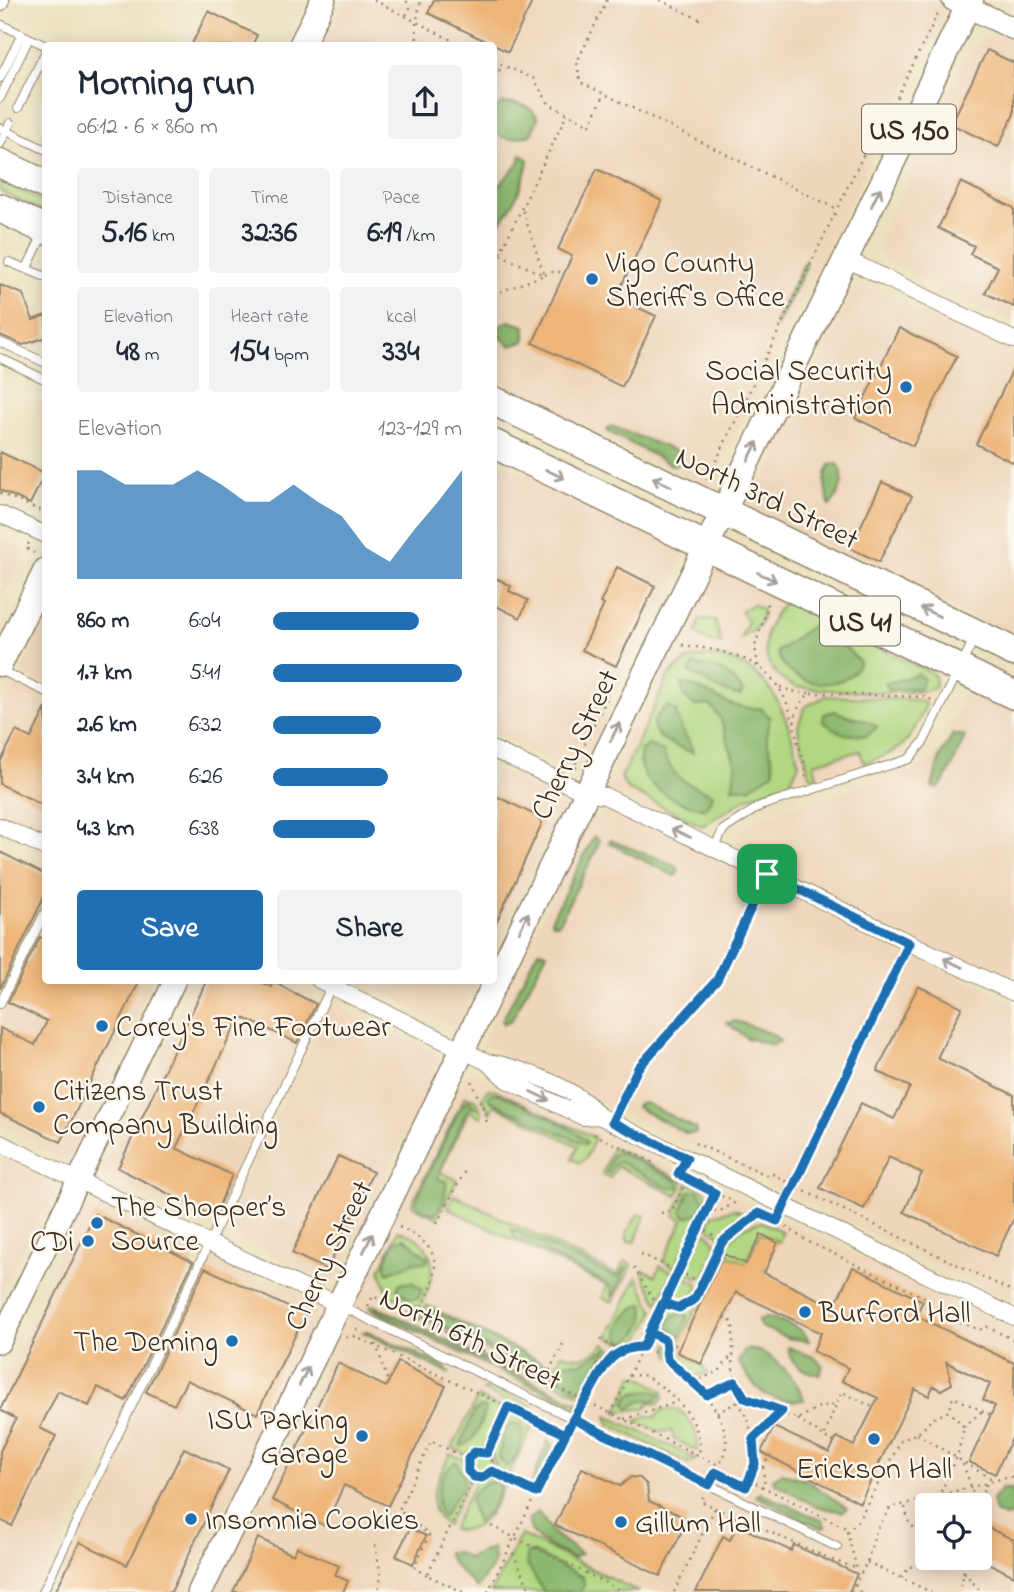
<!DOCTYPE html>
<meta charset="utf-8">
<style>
body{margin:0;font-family:"Indie Flower",sans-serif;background:#f2f2f3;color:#1f2937;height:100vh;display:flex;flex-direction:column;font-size:26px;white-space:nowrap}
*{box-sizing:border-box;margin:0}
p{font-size:23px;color:#747a83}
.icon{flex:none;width:38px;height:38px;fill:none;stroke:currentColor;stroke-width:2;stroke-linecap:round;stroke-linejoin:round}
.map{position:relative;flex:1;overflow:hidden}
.details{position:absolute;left:42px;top:42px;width:455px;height:942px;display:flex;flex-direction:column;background:#fff;border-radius:7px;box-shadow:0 4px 18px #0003}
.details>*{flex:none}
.fabs{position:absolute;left:915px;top:1493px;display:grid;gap:14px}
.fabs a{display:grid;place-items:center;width:77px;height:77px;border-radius:7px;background:#fff;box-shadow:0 4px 18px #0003;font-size:35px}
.pin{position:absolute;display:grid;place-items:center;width:60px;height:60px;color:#fff;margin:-30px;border-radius:14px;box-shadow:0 4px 10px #0006}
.round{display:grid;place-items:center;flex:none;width:74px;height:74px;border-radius:7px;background:#f2f2f3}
.head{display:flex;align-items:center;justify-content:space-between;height:119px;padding:0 35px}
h1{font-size:38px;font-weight:700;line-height:52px}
.figures{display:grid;grid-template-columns:repeat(3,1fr);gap:10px;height:119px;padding:7px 35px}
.figures div{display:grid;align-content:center;border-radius:7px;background:#f2f2f3;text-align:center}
.figures b{font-size:30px;font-weight:700}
.figures small{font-size:19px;font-weight:400}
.figures p{font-size:19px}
.chart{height:196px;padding:14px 35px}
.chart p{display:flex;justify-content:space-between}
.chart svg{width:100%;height:126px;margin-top:7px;fill:#1f6fb2;opacity:.7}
.cta{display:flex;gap:14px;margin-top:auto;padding:14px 35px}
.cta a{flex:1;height:80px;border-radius:7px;background:#1f6fb2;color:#fff;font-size:28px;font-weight:700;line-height:80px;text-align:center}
.cta a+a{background:#f2f2f3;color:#1f2937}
ul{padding:0 35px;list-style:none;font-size:23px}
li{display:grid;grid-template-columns:112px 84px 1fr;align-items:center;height:52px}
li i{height:18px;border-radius:9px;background:#1f6fb2}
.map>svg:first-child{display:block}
.built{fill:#eed6bb;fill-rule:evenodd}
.green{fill:#b1d781;stroke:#768050;stroke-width:2}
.forest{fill:#8cb86f;stroke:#647146;stroke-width:2}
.building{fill:#eeb578}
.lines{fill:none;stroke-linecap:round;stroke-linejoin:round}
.lane-casing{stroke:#93856e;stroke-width:10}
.street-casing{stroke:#93856e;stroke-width:18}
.secondary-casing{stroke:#93856e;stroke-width:24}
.primary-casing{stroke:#93856e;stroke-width:27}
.highway-casing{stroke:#93856e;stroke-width:31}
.path{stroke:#93856e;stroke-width:2.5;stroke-dasharray:2 5;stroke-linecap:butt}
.lane{stroke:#fff;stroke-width:8}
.street{stroke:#fff;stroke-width:16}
.secondary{stroke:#fff;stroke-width:21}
.primary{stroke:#fff;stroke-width:24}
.highway{stroke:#fff;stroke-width:28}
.oneway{stroke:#a79f9a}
.route-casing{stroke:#fff;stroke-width:14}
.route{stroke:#1f6fb2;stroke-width:9}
.poi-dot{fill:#1f6fb2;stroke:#fbf7ec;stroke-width:2.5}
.labels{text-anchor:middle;stroke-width:5;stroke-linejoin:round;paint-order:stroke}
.shield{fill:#fbf7ec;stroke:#75685c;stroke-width:2}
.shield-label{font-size:28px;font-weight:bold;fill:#3b2a1e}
.poi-label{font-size:30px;fill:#3b2a1e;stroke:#fbf7ec;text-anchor:start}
.street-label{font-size:30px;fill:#3b2a1e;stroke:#fbf7ec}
</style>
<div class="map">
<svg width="1014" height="1592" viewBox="0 0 1014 1592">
<rect width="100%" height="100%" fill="#fbf7ec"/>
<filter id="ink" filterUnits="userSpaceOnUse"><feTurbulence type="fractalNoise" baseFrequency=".0143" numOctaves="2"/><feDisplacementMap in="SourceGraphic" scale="14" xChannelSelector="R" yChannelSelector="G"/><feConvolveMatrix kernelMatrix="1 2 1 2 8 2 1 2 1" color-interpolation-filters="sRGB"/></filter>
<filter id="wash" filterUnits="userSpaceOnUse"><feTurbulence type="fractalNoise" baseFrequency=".00686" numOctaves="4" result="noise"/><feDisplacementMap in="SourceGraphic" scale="28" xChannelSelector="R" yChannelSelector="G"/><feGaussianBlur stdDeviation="1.57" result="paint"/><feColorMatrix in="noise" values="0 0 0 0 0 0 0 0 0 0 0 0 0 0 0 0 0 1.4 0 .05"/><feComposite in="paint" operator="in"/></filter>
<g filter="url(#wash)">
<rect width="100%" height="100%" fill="#ebe0bd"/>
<!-- built -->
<path class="built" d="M345,0h589l6,4 2,9 -232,475 -216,-102v-340h-171z
M1000,35l14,2v286l-129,-64 -8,-13 86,-182 20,-26z
M863,286l151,70v281l-254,-122 -9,-10 101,-212z
M494,460l184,88 6,8 -22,48 -8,4 -51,104 2,12 -27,50 -84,-40z
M0,538l25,12 -25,54z
M713,570h10l207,101 7,10 -26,59 -16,14 -81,24 -5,-3 -60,23 -56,33 -86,-42v-5l102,-212z
M45,616v69l-24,-13z
M15,683l30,14v133l-45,-21v-100z
M974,691l40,20v277l-282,-136 9,-24 46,-19 136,-43 13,-13 27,-56z
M494,769l39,19 7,-2 18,9 4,13 -68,145z
M607,802l182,87 3,7 98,48 9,-2 23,12 3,6 89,43v299l-529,-256 -2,-7 106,-220 11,-2z
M45,928l1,52h107l-62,128 2,6 -19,40 -12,6 -23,-11 -4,-8 -35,-16v-103z
M198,980h87l28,14 6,9 -104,217 -7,4 -86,-40 -8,2 -14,-11 8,-23 8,-3z
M354,980h126l-25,48z
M337,1007l99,47 4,10 -106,218 -4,1 -103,-50 -3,-8 103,-215z
M471,1071l543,259v262h-799l248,-513zM928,1505h52v53h-52z
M0,1157l50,25 5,11 -6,14 -7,3 -42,87z
M91,1203l107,52 -162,337h-36v-205l52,-107 -2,-7 31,-64z
M208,1258l65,31 10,-2 30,14 5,14 -133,277h-136z"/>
<!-- green -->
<path class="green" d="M0,180l45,22v11l-45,-22z
M785,602l145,70 5,4 1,11c-19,12 -112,2 -140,0 -40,-18 -38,-56 -11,-85z
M752,604l10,5c2,15 -8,23 -21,29l7,-17 -7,-9z
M700,619l15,1 6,23 -13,-2 -12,-8z
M705,656c64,3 81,54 94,108l-9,18 -41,15 -47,29 -75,-37 -6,-11 48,-103 18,-15z
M826,696l95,4 5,5c-18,39 -21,45 -62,58l-4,-12 -46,12 3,13 -3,2 -4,-3 -11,-39 -1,-10 7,-19z
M488,1089l8,1 99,48 -9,20 -6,5 -8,-4 6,-13 -84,-41 -4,8 -8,-15z
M465,1096l12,4 5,13 -1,4 -12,-6 -29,61 17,8 -20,38 -24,-12 -1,-3z
M612,1147l72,34 -7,15 -60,-30 -7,12 -8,-4z
M688,1183l17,8 3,9 -33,68 -12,-7 20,-41 -9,-5z
M454,1195l163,80 8,-14 7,4 -19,37 -11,-4 5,-12 -159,-78z
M735,1209l11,5v3l-19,17 -8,1 -12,-9 5,-11z
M638,1214l7,2 -10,26h-7l-2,-8z
M762,1222l21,10 -4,10 -19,-9 -13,26 20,10 -1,3 -42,-19 -14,24c10,-26 21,-50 52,-55z
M398,1231c41,8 41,49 20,77l-30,-14 -8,-24z
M707,1232l10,12 -11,30 -7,4 -15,-7 19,-38z
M660,1266l13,6 -15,31 -15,-28 1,-5 12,6z
M682,1276l15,7 1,6 -7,9 -15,7 -6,-4z
M637,1277l17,34c-13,26 -14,41 -46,26z
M702,1292h2l-25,52 -24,-12 11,-23h19z
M372,1305l4,1 203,97 -4,4 -199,-94 -7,-5z
M426,1305l124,61 -6,12 -124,-61z
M604,1343l10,7 -13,10 -19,36 -34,-17 14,-25c16,6 31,3 42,-11z
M668,1344l9,4 -1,4 25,12 7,9 -14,4 -25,-22z
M633,1376h6l24,15v8l-5,5 -8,-2 -5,6 -28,4z
M492,1387l40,19 5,10 -55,-26z
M478,1397l25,12 -19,39 -18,6 -14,-6z
M676,1409c14,6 24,27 21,42l-23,-12 -2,-8 -12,1 -24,-11 10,-5 9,1 7,-7z
M510,1412l24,12 -26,52 -11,-7 -6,-17z
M607,1416l90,43 -9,4 -5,-2 -74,-37z
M469 1465a11 11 0 1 1 22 0a11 11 0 1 1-22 0Z
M450,1454l13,5 7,20 -23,47c-28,-21 -8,-48 3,-72z
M493,1475l13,6c-12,25 -20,55 -54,48l24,-49z
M521,1535l118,57h-148z"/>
<!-- forest -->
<path class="forest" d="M503,103c16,0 27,1 35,15l-7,17 -21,4 -16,-5v-25z
M521,154l7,6c-3,22 -15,47 -29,64h-5l2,-35 23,-26z
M805,261l1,7 -29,58 -2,-3z
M509,321l16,5v15l-14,5 -10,-8 -1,-12z
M611,426l65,25 5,5 -1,7 -8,2 -65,-34z
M838,464c9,15 2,29 -8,42 -5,-15 -8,-27 0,-41z
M813,625l16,6 31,31c-15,34 -73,25 -83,-10z
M694,665c24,2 35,7 49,26l-3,5 -19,-6 -32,-18z
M918,674l6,5 -4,9 -31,2 -5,-6z
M682,683c33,8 41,27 79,25l9,10c-9,25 4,32 4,54l-25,16h-17l4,-22 -16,-48 -10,-13 -15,1 -12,-11z
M668,706l8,5c2,20 13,24 17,42 -24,-9 -60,-22 -25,-47z
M835,711c15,8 29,6 43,16l-12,9 -23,-2 -20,-12 1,-8z
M953,734l12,2c-7,18 -15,38 -27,53l-6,-2 8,-30z
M649,745l14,7c10,28 24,32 50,42l-7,15c-28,-5 -74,-24 -65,-59z
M594,836l5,4 -3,11 -38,73 -5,-1 -2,-3z
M610,840l67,26 2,5 -4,5 -66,-33z
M538,950l9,3 -35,66 -8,5 -2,-3z
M736,1021l36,13 8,7 -8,4 -25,-7 -20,-15z
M491,1093l9,1c26,12 68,29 87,48l-1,3 -96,-44 -2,-4z
M468,1100l9,8 -6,-1 -6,7 -28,64 10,4 -3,17 -9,15 -15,-5 -4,-7 5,-13 39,-81z
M638,1103h7l50,25 1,5 -9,1 -51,-27z
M619,1152l59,29 1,6h-13l-46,-25 -6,2 -5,9 -3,-1 6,-17z
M689,1191h9l7,9 -6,13 -13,4 -5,-6z
M512,1229l101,47 5,1 9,-11 -14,31 -3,-11 -7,-4 -89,-45z
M405,1238l23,20 -2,5 -11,-1 -27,11c-7,-10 3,-23 8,-33z
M412,1282l10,7 -4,10h-9l-12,-9 2,-6z
M644,1304c3,17 -3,27 -16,38l-8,-2c-7,-16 9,-31 24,-36z
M373,1308l7,1 193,93 -178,-81z
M432,1310l103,49 9,5 -1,6 -6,1 -113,-54 -1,-4z
M682,1312l6,4 -8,20 -13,-9 4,-10z
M767,1317c15,5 36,8 42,24l-21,-3 -27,-11 -3,-7z
M367,1331l77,35 6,8 -87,-42z
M609,1347l-27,42 -5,1 -22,-14 5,-10 7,-4 15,1z
M788,1347l26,10 9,9 -4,9c-17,-5 -29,-9 -31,-28z
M749,1349c21,1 50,31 55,51 -37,4 -48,-9 -66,-39l6,-10z
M651,1390l10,4 -6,7 -11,-1 -15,8 -4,-5 5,-9z
M481,1407l5,1c-5,14 -10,36 -26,38l14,-34z
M519,1424l5,6c-3,14 -6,29 -18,37l-7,-9 3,-24 8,-9z
M548,1440l5,5 -17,37 -5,2z
M456,1461l9,18 -2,6 -20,32c-13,-14 -2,-46 13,-56z
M782,1473l24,7 41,28 -4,4 -28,-6 -40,-23 -2,-4z
M496,1481l5,6 -10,22 -14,14 -7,-23c5,-11 13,-18 26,-19z
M1001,1489h13v26l-9,2 -10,-5 -3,-11z
M760,1493l63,28 2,5 -4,2 -65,-32z
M538,1512l16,22 27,20 -8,4c-15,-8 -46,-18 -44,-39z
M493,1548l1,16 -17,24 -25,-25 -5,-11h10l10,6z
M532,1552l51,25 1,8 -4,7h-36l-17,-27v-12z"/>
<g id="blocks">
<!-- building -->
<path class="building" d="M434,0h99l-25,52 -80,-39z
M208,11l49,24 -5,11h-61z
M987,50l27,13v51l-16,33 -47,-23z
M597,169l65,32 -46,96 40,19 -34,71 -89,-44 39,-87 -14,-7z
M961,182l53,26v99l-29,-14 13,-26 -28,-13 4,-8 -36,-18z
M0,285l23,9 10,26 13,-5v22l-23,8 -23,-10z
M899,328l58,28 -44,90 -58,-28z
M1014,367v96l-38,-19z
M0,452l45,21 -15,31 -30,-14z
M882,482l30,14 -33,66 -29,-14z
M617,567l38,19 -39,80 -34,-16 22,-45 -4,-2z
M494,577l17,9 -2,5 19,9 -8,18 -26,-13z
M46,708v85l-6,11 -40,-20v-21l16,-32 15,7z
M494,795l43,21 5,7 -48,104z
M0,852l46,23v18l-46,96z
M40,937l6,3v40h84l8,4 -77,158 -61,-29v-85l35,17 12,-24 -39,-19z
M207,980h49l15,7 2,-5 43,22 -19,39 -57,-27 -64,132 56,27 -18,42 -96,-49z
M918,986l44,21 -25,51 77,37v123l-18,38 -92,-44 18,-39 -33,-16 -25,52 -44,-21 41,-85 33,16 16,-32 -33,-16z
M338,1156l35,16 -46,98 -35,-17z
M95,1214l98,48 -67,139 -28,-14 -9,19 -31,-15 -18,37 16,8 -44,90 -12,-6v-69l16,-32 -16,-9z
M761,1234l17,9 -14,30 70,34 19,-40 70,34 -7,15 98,47v71l-19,40 -26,-12 26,-56 -12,-6 7,-16 -44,-22 6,22 -11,6 -8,-4 -4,10 -14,-7 -55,114 -99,-51 13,-25 55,26 8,-16 17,9 24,-48 -36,-17 6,-13 -35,-17 8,-18 -85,-41 -35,72 -24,-12 47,-98 22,10z
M205,1268l100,47 -48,99 -70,-34 -13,25 -28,-13z
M398,1362l48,24 -58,120 -44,-21 -19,41 -53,-26 66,-137 48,24z
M184,1448l45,22 -58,122h-116l25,-50 47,23z
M582,1468l38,18 11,-9 9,1 7,7 2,16 39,18 -28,57 -105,-51z
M980,1524l34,16v36l-34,-17z
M737,1525l54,26 3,-6 63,29 -8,18h-153l27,-56 7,4z
M410,1528l16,8 -13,28 -17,-8z
M258,1538l35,17 4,-8 42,19 -4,9 13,6 -5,11h-110z"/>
</g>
</g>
<g filter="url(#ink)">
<use href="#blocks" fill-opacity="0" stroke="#93856e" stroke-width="2"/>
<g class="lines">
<defs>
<path id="lane" d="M0,24l46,22
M0,78l22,-44
M0,98l29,-60
M18,108l28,-57
M0,128l46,22
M0,144l10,-21
M9,262l37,15
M27,268l17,-36
M0,342l46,21
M0,358l46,22
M0,670l46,22
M714,849l9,-19 37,-24 149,-47 15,-18 51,-104
M0,1004l46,-94
M612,1122l26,-54 79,-88 50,-106
M341,1306l496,241
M43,1592l289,-607"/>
<path id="street" d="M0,3l1,-3
M846,259l168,81
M0,514l46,21
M494,750l92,43 19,3 409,197
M0,826l46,22
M319,980l168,82c32,5 93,27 112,54l415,201
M488,1063l19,17 76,37 16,-1
M0,1143l339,162"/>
<path id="secondary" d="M953,0l61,29
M0,1342l175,-362"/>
<path id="primary" d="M301,46l22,-46
M0,664l46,-94
M200,1592l771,-1592"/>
<path id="highway" d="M0,163l46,22
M0,208l46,22
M494,401l520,251
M494,444l520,251"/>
</defs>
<!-- lane casing -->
<use href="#lane" class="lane-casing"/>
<!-- street casing -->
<use href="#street" class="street-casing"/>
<!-- secondary casing -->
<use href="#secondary" class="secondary-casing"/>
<!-- primary casing -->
<use href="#primary" class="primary-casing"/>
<!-- highway casing -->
<use href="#highway" class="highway-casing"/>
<!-- path -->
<path class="path" d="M374,0l89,46
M607,0l-30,62 3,20 257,127 40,-82 7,-3 54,-111
M660,0l41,20
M406,15l4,-7 -4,-8
M417,46l-1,-23 5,-23
M494,61l40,18 15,25 41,21 13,-28
M494,76l9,-10
M494,252l50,23 11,-4 8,2
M494,266l73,-152
M494,294l50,-19 -22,-67
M707,480l130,-271
M0,493l46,20
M29,543l-3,5 8,5
M682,645c55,7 96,16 111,77
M758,666l-3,-20 13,-40 -4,-6
M780,687l19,6h11
M577,768l-3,-1 33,-69
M806,777c-2,-33 -27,-55 4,-84l113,4 9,3
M903,957l-109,229 220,106
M471,1081l15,34 1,12
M594,1134l60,29
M695,1143l72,32 6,-1 21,12 -3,5
M715,1193l16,7
M707,1210l13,1 16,-9
M661,1213l11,-2 15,-32
M437,1223l28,-52
M780,1223l27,18 123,59v7l49,23 8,-3 27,13
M700,1226l22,16
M399,1227c53,23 37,51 17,93
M641,1254l62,29
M634,1268l25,41
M324,1281l3,-8 5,2
M663,1303c41,18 42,-35 57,-58 9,-13 27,-21 39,-32
M368,1306l5,-10 171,85
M724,1317l9,6v50l12,25 53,21 21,-12 17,-3 6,-12 31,15
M937,1326l7,-13
M649,1332l30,15
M354,1336l154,71
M346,1337l8,-1 4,-8
M600,1339l20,12
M665,1340l2,17
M376,1344l12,38
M563,1344l-19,37 174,84
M629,1376l86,-183 -25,-13
M694,1382l25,-11 13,-16
M707,1395l28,-13
M579,1407c16,-17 17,-45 40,-56 41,-19 101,49 107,86 2,12 -5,25 -11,35l3,2
M717,1413l28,-15
M611,1414l18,-38 14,-1c28,15 62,46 56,81
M624,1419l46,-14 6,-5
M798,1419l26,18
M964,1427l18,-16
M917,1434l78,47
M753,1439l28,-28
M834,1442l-10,-5 12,-33
M467 1465a13 13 0 1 1 26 0a13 13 0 1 1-26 0Z
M487,1453l21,-46 57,27
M756,1464l7,3 6,-11
M963,1464l14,40
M763,1467l2,20
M492,1471l44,22
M724,1477l22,10c12,-30 10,-57 -8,-85
M749,1480l97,48 11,41
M938,1498l19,-41 7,-30 -15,-16
M977,1505l10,-22 23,-7 4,2
M905,1507l4,16 19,17
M715,1508l111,49
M491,1526l129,64
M847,1532l11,-11 43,-80 20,-10 11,-12 17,-8 4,-14 38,18
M375,1545l6,31 -3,16
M510,1547l21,45
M957,1558l7,14 -4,20
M832,1560l24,8
M867,1562l64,30
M964,1572l17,20
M427,1575l-12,-6v-4l14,-30 -30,-25 32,-69 37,18
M902,1578l6,-10 24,-10
M855,1585l5,7
M463,1592l-36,-17 47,-98
M488,1592l80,-164
M615,1592h11
M674,1592l41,-84 -14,-7 3,-6
M851,1592l16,-30 9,-31 14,-23 97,-25"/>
<!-- lane -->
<use href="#lane" class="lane"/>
<!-- street -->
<use href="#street" class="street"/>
<!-- secondary -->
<use href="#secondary" class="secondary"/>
<!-- primary -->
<use href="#primary" class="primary"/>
<!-- highway -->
<use href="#highway" class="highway"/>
</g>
<!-- one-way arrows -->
<defs><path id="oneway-shaft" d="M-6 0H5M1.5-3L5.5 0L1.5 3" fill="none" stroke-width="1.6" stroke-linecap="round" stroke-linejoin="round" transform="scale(1.75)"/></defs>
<g class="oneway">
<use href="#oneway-shaft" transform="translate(876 197) rotate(-64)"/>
<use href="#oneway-shaft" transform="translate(753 451) rotate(-64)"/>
<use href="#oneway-shaft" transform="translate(555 474) rotate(26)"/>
<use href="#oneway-shaft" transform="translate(662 482) rotate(-154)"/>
<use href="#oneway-shaft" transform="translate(767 577) rotate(26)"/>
<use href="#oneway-shaft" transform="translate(930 612) rotate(-154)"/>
<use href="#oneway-shaft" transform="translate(615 732) rotate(-64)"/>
<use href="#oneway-shaft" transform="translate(681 833) rotate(-154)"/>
<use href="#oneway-shaft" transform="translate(524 922) rotate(-64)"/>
<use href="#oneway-shaft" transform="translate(953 963) rotate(-154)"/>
<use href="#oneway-shaft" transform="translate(540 1096) rotate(26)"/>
<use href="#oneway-shaft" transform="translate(368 1243) rotate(-64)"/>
<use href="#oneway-shaft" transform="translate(304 1376) rotate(-64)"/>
</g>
</g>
<g class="lines" filter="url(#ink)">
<defs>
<path id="route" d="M767,874l-50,106 -79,88 -26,54 75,36 -9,16 37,19c-24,51 -48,102 -72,154 -37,0 -41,28 -58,53 -7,11 -14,22 -20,34l-57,-27 -21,46 -13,-1 -6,7v12l6,6 8,1 10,-7 44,22 37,-74 136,66 6,-13 31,15 9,-23 -2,-25 29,-28 -37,-13 -10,-16 -28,13 -40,-36 -2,-19 -16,-8 14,-29 16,5 16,-9 27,-57 37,-29 18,8 132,-278 -142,-69"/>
</defs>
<!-- route casing -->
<use href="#route" class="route-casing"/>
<!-- route -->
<use href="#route" class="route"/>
</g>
<!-- markers -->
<g class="poi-dot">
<circle cx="592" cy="279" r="7"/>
<circle cx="906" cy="387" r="7"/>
<circle cx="102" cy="1026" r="7"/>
<circle cx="39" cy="1107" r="7"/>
<circle cx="97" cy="1223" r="7"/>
<circle cx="88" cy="1241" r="7"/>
<circle cx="805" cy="1312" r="7"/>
<circle cx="232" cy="1341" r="7"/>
<circle cx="362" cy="1436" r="7"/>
<circle cx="874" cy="1439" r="7"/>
<circle cx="191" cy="1519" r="7"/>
<circle cx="621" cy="1522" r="7"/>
</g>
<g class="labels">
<!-- shield labels -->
<g class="shield">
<rect x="862" y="104.5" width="94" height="49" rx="5"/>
<rect x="820" y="596.5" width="80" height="49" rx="5"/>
</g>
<g class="shield-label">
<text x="909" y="139">US 150</text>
<text x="860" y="631">US 41</text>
</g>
<!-- poi labels -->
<g class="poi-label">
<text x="606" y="272">Vigo County<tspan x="606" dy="34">Sheriff's Office</tspan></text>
<text x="892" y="380" text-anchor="end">Social Security<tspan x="892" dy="34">Administration</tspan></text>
<text x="116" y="1036">Corey's Fine Footwear</text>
<text x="53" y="1100">Citizens Trust<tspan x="53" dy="34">Company Building</tspan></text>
<text x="111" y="1216">The Shopper’s<tspan x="111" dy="34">Source</tspan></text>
<text x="74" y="1251" text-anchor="end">CDi</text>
<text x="819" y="1322">Burford Hall</text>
<text x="218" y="1351" text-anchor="end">The Deming</text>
<text x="348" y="1429" text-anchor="end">ISU Parking<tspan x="348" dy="34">Garage</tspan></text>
<text x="874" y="1478" text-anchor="middle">Erickson Hall</text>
<text x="205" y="1529">Insomnia Cookies</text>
<text x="635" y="1532">Gillum Hall</text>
</g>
<!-- street labels -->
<g class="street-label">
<text transform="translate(768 497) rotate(26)" y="10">North 3rd Street</text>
<text transform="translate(574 744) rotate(-64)" y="10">Cherry Street</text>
<text transform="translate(328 1255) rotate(-64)" y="10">Cherry Street</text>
<text transform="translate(471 1338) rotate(26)" y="10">North 6th Street</text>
</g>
</g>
</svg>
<div class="fabs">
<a><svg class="icon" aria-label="locate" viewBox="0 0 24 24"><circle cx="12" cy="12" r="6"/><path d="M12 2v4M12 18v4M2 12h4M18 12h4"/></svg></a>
</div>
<div class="pin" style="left:767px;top:874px;background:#1e9e55"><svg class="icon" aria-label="arrive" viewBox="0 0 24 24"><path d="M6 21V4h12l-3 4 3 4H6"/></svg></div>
<section class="details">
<div class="head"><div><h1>Morning run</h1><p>06:12 · 6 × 860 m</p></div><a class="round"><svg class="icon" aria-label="share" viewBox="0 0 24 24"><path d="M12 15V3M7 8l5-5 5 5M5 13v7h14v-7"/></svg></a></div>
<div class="figures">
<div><p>Distance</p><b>5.16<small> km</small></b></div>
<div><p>Time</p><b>32:36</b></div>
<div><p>Pace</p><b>6:19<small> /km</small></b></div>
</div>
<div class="figures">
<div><p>Elevation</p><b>48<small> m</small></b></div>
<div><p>Heart rate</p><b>154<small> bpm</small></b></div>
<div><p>kcal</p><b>334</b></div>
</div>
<div class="chart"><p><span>Elevation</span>123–129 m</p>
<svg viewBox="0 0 160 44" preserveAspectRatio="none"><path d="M0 44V6L10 6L20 11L30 11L40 11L50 6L60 11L70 17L80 17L90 11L100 17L110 22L120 33L130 38L140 27L150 17L160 6V44z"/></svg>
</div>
<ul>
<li><b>860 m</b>6:04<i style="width:77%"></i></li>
<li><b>1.7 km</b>5:41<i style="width:100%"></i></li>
<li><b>2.6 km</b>6:32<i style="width:57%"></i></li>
<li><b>3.4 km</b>6:26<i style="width:61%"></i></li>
<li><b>4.3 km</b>6:38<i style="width:54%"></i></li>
</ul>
<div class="cta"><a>Save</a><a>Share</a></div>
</section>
</div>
